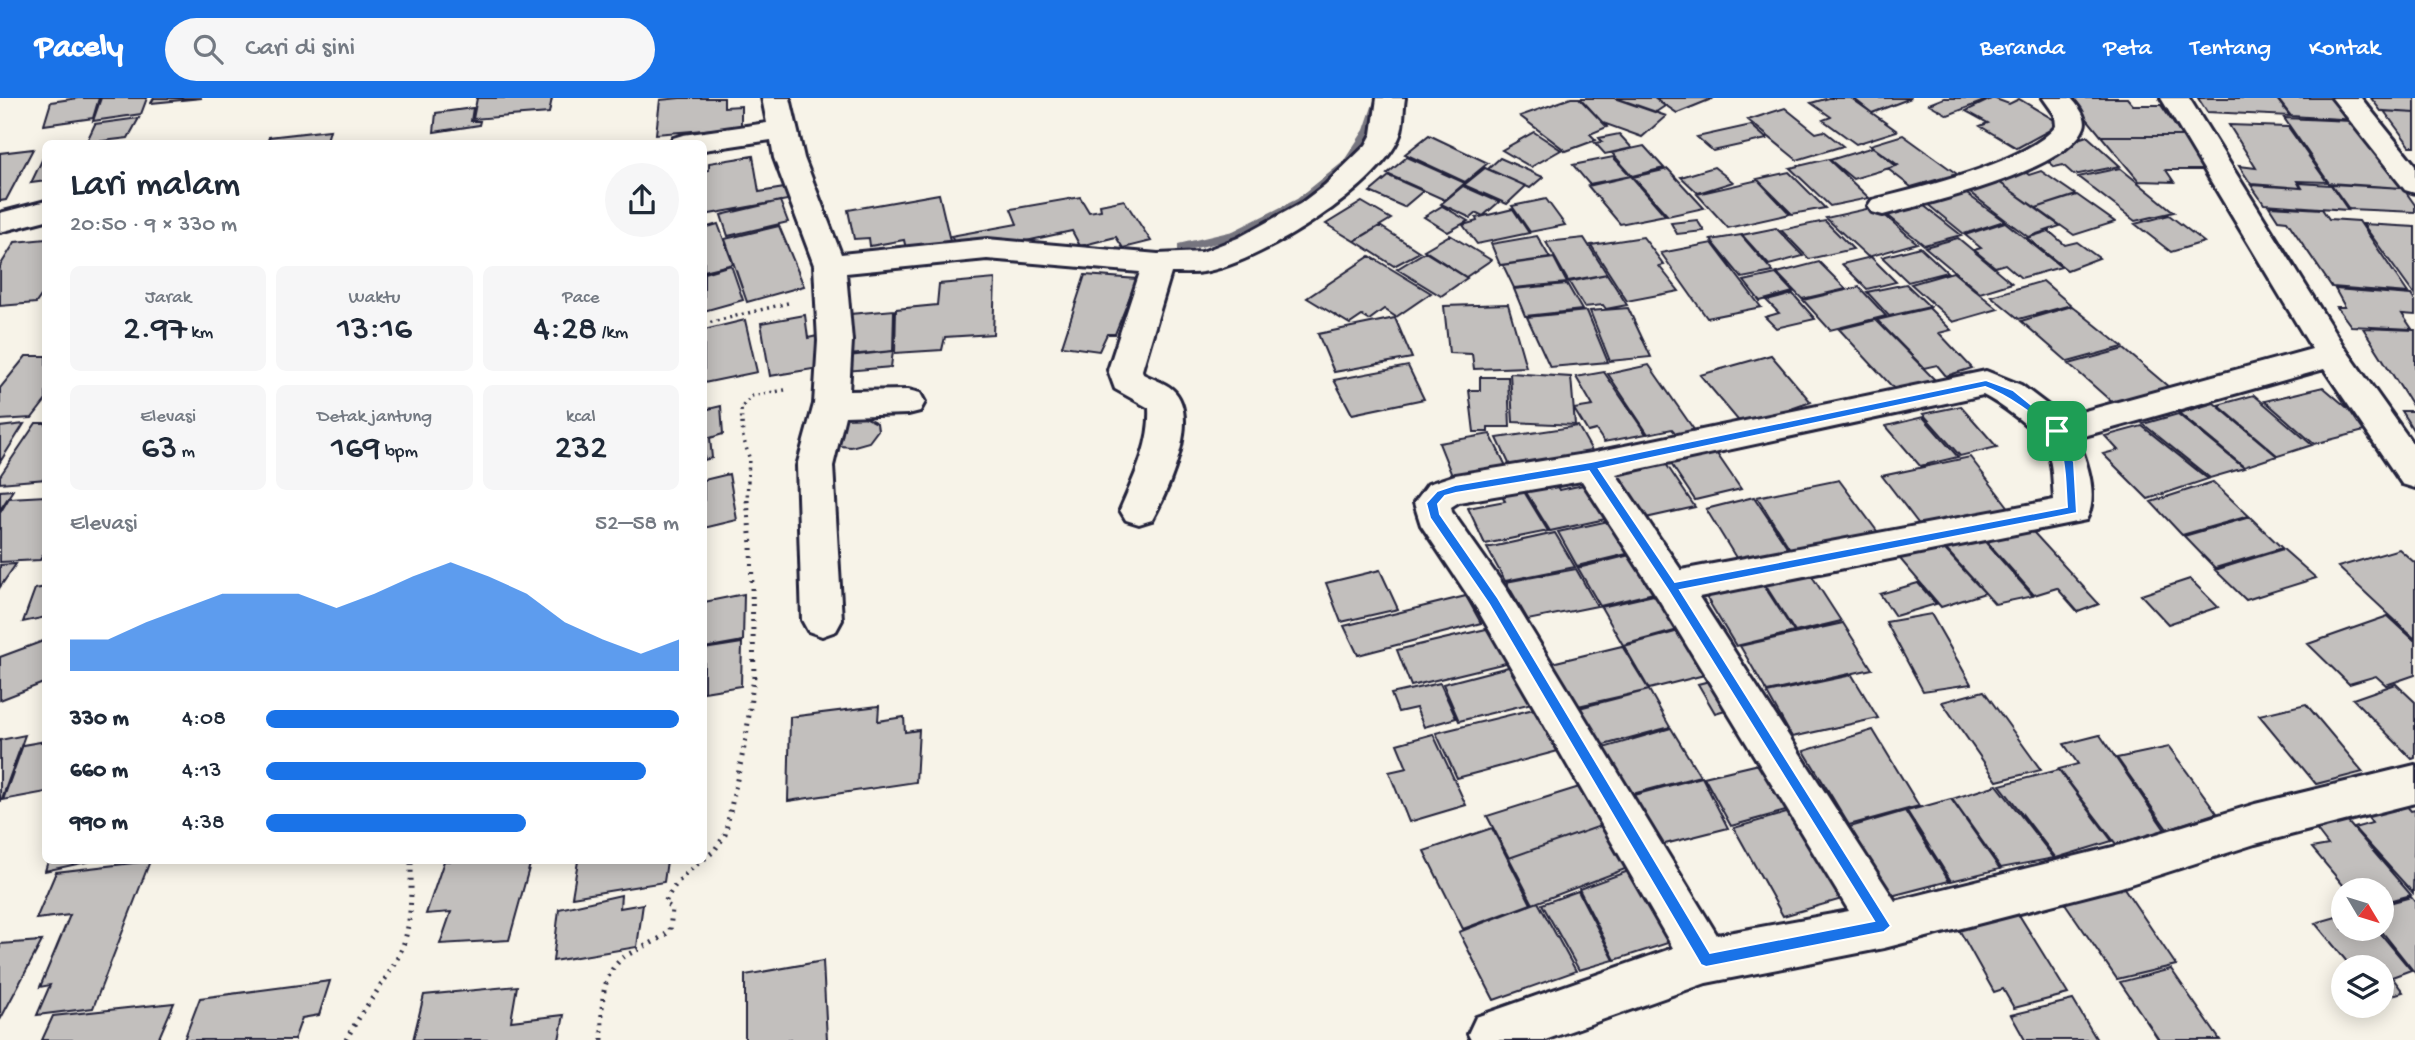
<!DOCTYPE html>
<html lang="id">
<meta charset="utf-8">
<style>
body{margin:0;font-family:"Gochi Hand",sans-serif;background:#f6f6f7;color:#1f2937;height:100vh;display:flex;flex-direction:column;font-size:26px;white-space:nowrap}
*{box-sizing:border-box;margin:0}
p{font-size:23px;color:#747a83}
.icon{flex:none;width:38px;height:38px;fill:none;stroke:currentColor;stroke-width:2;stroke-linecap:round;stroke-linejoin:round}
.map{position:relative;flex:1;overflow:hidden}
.sheet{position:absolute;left:42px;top:42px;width:665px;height:724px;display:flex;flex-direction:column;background:#fff;border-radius:10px;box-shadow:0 4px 18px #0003}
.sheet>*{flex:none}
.needle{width:46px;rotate:128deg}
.controls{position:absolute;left:2331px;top:780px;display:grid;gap:14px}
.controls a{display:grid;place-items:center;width:63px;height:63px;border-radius:50%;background:#fff;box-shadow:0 4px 18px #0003;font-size:35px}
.pin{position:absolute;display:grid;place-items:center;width:60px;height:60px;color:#fff;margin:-30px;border-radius:14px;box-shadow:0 4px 10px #0006}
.round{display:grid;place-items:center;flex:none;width:74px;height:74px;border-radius:37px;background:#f6f6f7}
.summary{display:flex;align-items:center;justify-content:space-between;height:119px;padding:0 28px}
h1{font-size:38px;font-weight:600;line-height:52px}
.figures{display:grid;grid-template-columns:repeat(3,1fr);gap:10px;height:119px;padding:7px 28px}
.figures div{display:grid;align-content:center;border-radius:10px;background:#f6f6f7;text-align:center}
.figures b{font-size:35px;font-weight:600}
.figures small{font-size:19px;font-weight:400}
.figures p{font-size:19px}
.chart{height:196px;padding:14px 28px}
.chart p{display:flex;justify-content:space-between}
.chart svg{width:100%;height:126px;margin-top:7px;fill:#1a73e8;opacity:.7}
ul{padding:0 28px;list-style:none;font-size:23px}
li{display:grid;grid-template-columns:112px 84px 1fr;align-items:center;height:52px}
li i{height:18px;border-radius:9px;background:#1a73e8}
header{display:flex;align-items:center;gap:42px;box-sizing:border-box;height:98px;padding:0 35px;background:#1a73e8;color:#fff}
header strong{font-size:33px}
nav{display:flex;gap:38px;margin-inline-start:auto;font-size:24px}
.search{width:490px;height:63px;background:#f6f6f7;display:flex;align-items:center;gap:18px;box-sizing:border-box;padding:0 24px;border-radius:38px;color:#747a83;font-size:26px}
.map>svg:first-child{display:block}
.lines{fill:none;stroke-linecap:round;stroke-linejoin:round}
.stream{fill:#76747f;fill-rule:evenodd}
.building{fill:#c2bfbd;stroke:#22223b;stroke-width:2}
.minor-casing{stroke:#22223b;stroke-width:6}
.path-far1{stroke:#22223b;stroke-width:3.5;stroke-dasharray:2 4.5;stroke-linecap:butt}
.path{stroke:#22223b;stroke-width:5;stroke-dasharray:2 6;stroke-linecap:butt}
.minor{fill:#f7f3e8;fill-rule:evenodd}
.route{fill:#1a73e8;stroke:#fff;stroke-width:2;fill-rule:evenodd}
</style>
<header>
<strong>Pacely</strong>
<div class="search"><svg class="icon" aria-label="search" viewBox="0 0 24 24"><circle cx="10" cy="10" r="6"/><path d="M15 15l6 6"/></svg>Cari di sini</div>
<nav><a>Beranda</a><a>Peta</a><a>Tentang</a><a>Kontak</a></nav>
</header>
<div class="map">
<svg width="2415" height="942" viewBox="0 0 2415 942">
<rect width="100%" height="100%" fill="#f7f3e8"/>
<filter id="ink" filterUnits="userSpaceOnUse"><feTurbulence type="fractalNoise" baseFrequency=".0143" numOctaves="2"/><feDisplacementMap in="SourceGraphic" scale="14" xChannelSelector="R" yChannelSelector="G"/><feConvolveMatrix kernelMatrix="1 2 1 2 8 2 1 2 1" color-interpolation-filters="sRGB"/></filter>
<g filter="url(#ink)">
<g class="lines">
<!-- stream -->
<path class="stream" d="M1375,0h12l-11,32 -23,38 -46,37 -64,32 -60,14 -5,-1v-6l55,-13 64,-32 46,-37 21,-32z"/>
</g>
<!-- building -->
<path class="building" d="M78,0h21l-6,20 -49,7 7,-23z
M101,0h46l-6,16 -48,7z
M154,0h48l-51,5z
M477,0h75l-3,15 -76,6z
M680,0h44v9l17,-1v21l-85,7 4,-34z
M1571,0h8l28,29 -17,7 6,6 -30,11 -46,-35z
M1580,0h34l52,18 -24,21 -39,-14z
M1616,0h38l11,8 -9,6z
M1655,0h59l-37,15z
M1829,0h22l46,33 -41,13 -33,-24 8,-3 -20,-14z
M1853,0h58l-39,15z
M1944,0h48l-44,17 -19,-11z
M1993,0l16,6 10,-5 42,25 -44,24 -37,-22 8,-3 -22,-12z
M2070,0h57l6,7h28l21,31h-81z
M2198,0h78l14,18 -83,-4z
M2277,0h63l17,22 -66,-4z
M2371,0h44v15l-34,-2z
M473,10l-2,13h9l-1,4 -45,7 2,-19z
M1785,10l31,25 8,-2 19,15 -46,14 -49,-40z
M2384,13l31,2v33h-5z
M139,20l-11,20 -42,5 9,-19z
M2284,20l67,3 51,67 -73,-5z
M1751,27l16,14 -54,12 -16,-14z
M2229,27l59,2 39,55 -30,-1 4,7 -50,-4 -12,-18 17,2z
M330,32l-4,14h-59l2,-7z
M1534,34l27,18 -30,17 -29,-17z
M1619,36l13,14 -27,6 -10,-11 7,-1 -3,-4z
M1429,37l59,28 -23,19 -60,-28z
M1903,37l54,39 -46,13 -23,-18 10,-4 -28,-20z
M2087,38l33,30 -46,9 -11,-10 -8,2 -12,-10 22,-6 -6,-6z
M2101,38h81l25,34h-41l8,12 -35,-1z
M1644,48l20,22 -32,8 -20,-23z
M1873,49l23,19 -43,13 -23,-19z
M33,51l-27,51 -6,1v-48z
M753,58l6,36 32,-5 2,12 -89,16v-44l5,-1v-7z
M1407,59l58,26 -20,17 -58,-26z
M1613,59l18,19 -42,8 -16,-19z
M43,60h3v23l-15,2z
M1500,60l43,19 -13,11 -42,-19z
M1828,61l41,39 -39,8 -40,-38z
M1714,69l19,15 -35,11 -17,-16z
M1485,70l41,18 -19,18 -43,-19z
M2020,70l9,7 12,-4 35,24 -40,13 -43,-30z
M2120,70l54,44 -39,9 -57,-44z
M1668,71l36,39 -36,8 -35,-39z
M1789,74l36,36 -33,6 -35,-35z
M1389,78l34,15 -19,16 -34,-15z
M1631,78l34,39 -45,9 -32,-38z
M1995,81l65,47 -32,11 -63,-48z
M1758,82l32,34 -62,14 -31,-34z
M2299,85l32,2 17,25 -84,-6 -13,-19 51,3z
M2331,86l72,4 12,17v7l-66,-3z
M1463,88l36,16 -16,14 -6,-3 -6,5 -30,-14z
M1964,94l40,29 -40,13 -38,-31z
M939,96l11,47 -44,8 -2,-9 -34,6 -1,-8 -15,1 -6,-29z
M2077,97l38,27 -41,13 -38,-27z
M1080,99l9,15 12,-2 -1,-5 24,-5 27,41 -28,7 -7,-11 -36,9 -8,-15 -46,10 1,4 -72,-1 -4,-8 66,-12 -6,-15z
M1546,101l19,26 -35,7 -18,-26z
M780,103l8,21 -60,14 -7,-21z
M1362,104l29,17 -37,22 -28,-17z
M1923,107l38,30 -37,10 -38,-31z
M1442,108l26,15 -20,11 -24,-15z
M2269,108l53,3 7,10 30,2 49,72 -76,-6 -45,-66 -9,-1z
M1875,109l42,36 -49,14 -42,-39z
M1513,111l16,24 -52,11 -14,-19 14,-4 -1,-3z
M2169,117l35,27 -33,10 -36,-28z
M1697,122l7,11 -27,3 -6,-11z
M1825,123l28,28 -44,10 -28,-29z
M2005,124l56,45 -40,11 -16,-14 -10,3 -21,-17 7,-2 -16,-13z
M718,126l15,40 -29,7v-43z
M2363,126l52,3v69z
M779,128l25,60 -57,16 -22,-63z
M1380,128l40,26 -26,14 -39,-25z
M1776,130l27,28 -34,9 -27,-30z
M2049,133l16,14 12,-3 22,16 -32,12 -40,-32z
M1450,137l41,25 -25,17 -42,-27z
M1741,137l32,37 -31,6 -31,-38z
M1537,138l13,22 -50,7 -9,-21z
M1643,139l21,28 -5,1 20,25 -52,10 -36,-56z
M1584,140l23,36 -39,7 -22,-39z
M1958,140l54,45 -32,10 -55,-46z
M46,141v57h-5l-5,7 -36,3v-40l15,-24z
M1712,145l49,64 -54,11 -46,-65z
M1920,149l27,25 -39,10 -26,-25z
M1425,154l42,26 -26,18 -44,-27z
M1370,158l61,37 -35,24 -12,-8 -15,11 -7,-4 -12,8 -43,-26z
M1871,159l25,25 -29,7 -25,-25z
M1554,160l13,25 -53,5 -11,-23z
M1819,164l27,27 -44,10 -25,-26z
M731,167l12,35 -39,11v-38z
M1953,174l45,37 -45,13 -42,-38z
M1607,176l20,31 -21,4 -3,-4 -19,2 -15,-25z
M1776,176l17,18 -33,9 -16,-20z
M1085,177l52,4 -22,55h-8l-8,17 -37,-5z
M995,181l-2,55 -48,3 -3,13 -47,3 1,-44 41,-4 2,-21z
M2043,183l28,24 -52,14 -28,-23z
M1567,186l15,26 -57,6 -11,-27z
M1906,186l24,23 -41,9 -22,-24z
M1859,189l27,29 -56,14 -27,-30z
M2335,191l76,6 4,6v14l-13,-1 10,15 -61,-3 -14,-19h8z
M1793,196l22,25 -39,9 -11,-11 14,-4 -12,-12z
M1508,206l18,63 -52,2 -2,-15 -23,-1 -5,-47z
M2072,208l51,41 -55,15 -47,-41z
M1628,210l23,49 -41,4 -20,-50z
M1929,210l22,22 -12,3 33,35 -26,8 -9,-11 -13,3 -47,-48z
M894,212l-1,41 -45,4 2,-41z
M1587,213l21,51 -58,5 -23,-50z
M805,217l3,23 14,-3 3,32 -55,9 -9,-53z
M1395,220l17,40 -78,14 -16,-38z
M745,222l12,52 -53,11v-53z
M1876,222l60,61 -40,10 -57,-62z
M2363,230l52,2v80z
M2124,251l46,39 -56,16 -45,-40z
M893,253l-2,16 -45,4 2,-15z
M1771,257l40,47 -20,7 4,4 -53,12 -42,-50z
M26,258h20v44l-14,18 -32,2v-32z
M1649,267l48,69 -18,3 -7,-8 -24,5 -40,-60z
M1408,268l16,33 -72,15 -18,-34z
M1604,274l42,62 -42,8 -8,-12 -8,2 -14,-23 19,-3 -17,-29z
M1510,275l61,4 4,48 -62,-3z
M1480,279h28l2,50h-22v5h-14l-5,-42h11z
M2323,289l49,42 -58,15 -49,-43z
M2254,297l58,50 -34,11 -60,-51z
M2214,305l63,53 -33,11 -65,-54z
M721,308l2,28 -13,4 2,20 -8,2v-50z
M1961,308l36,41 -37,9 -37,-42z
M2401,313h14v22z
M859,316l18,9 1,7 -9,12 -18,5 -11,-1 -8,-6 3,-16 11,-7z
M2178,316l66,54 -34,10 -67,-54z
M1923,319l35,40 -38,9 -34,-40z
M36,325h10v56l-46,4v-7z
M24,326l-24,38v-35z
M1578,328l17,30 -82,16 -16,-34z
M2142,328l66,53 -60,20 -45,-45 15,-4 -13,-14z
M1490,336l19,38 -54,11 -16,-40z
M1715,353l26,38 -46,11 -26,-39z
M1970,359l40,52 -89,18 -39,-51z
M1664,363l31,46 -54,12 -29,-46z
M729,376l8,46 -33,8v-48z
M1839,382l41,55 -88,17 -35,-55z
M2213,384l36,34 -67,19 -31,-33z
M1556,386l3,6 29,-6 22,34 -60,13 -26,-42z
M13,392l-13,20v-19z
M1523,392l25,41 -63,13 -17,-36 37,-7 -4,-8z
M46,398v54l-6,10 -40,2v-49l9,-15z
M1754,399l36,54 -52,10 -32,-52z
M2250,419l32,31 -67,20 -31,-32z
M1613,422l22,32 -58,14 -19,-34z
M2024,424l75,82 -21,8 -21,-24 -23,7 -53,-60z
M1555,435l20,34 -70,14 -18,-33z
M1980,438l53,60 -38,8 -52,-58z
M1935,441l50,54 -44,14 -46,-54z
M2283,451l33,29 -70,22 -31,-30z
M2399,451l16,14v76l-77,-72z
M1634,456l32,36 -66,16 -22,-38z
M16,466l-16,23v-22z
M1576,471l21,37 -69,14 -22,-38z
M1380,472l18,39 -57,13 -15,-39z
M1808,472l33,51 -46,11 -33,-52z
M1757,477l37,57 -58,14 -36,-59z
M2190,481l28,28 -50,17 -27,-29z
M1918,485l18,21 -41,12 -15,-22z
M46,489v30l-23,5 12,-33z
M1667,494l22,35 -66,18 -22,-38z
M744,496l-1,47 -39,7v-46z
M1466,498l15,27 -123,32 -14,-29z
M1931,516l40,70 -48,7 -37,-69z
M2388,518l27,25v34l-29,10 -10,-9 -27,8 -41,-40z
M1843,525l29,46 -105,23 -27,-46z
M1499,528l19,34 -107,26 -14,-36z
M1690,530l26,44 -67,17 -25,-43z
M46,542v42l-46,18v-43z
M742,545l-1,43 -37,6v-43z
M1622,548l27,44 -71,16 -26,-43z
M1516,567l28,35 -85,21 -16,-37z
M1852,577l26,43 -86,19 -25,-44z
M1721,580l18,28 -24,7 -17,-29z
M1440,585l16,35 -32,9 -8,-19 -18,4 -7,-18z
M2396,586l19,18v56l-3,1 -59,-60z
M1649,592l21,37 -70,19 -21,-38z
M1984,593l57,79 -44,11 -55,-79z
M2306,606l57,68 -47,12 -57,-69z
M879,608l-1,15 26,-4 1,15 14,-2 -3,52 -128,19 2,-84z
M1546,608l23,42 -112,30 -21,-45z
M1671,630l29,48 -75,20 -25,-47z
M1873,632l46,76 -70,19 -45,-74z
M1433,636l33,71 -57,17 -20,-50 18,-4 -10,-24z
M25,637l-24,66h-1v-61z
M2100,637l65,95 -49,14 -57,-75 19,-5 -14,-20z
M46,643v51l-43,8 20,-55z
M2169,649l48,66 -50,16 -50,-71z
M1772,663l32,45 -73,20 -27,-49z
M2059,672l53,71 -56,17 -56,-73z
M1702,679l26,51 -75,19 -27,-50z
M1589,686l20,39 -100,35 -22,-42z
M1997,687l57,73 -53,10 -49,-69z
M1951,701l49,70 -49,12 -44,-70z
M2405,706l6,7 4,-1 -2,83 -59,-65 18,-5 -6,-8z
M1804,710l52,87 -73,21 -49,-88z
M1905,713l44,70 -58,15 -41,-69z
M2347,723l64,74 -29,8v-12h-34l-36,-43 16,-3 -13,-17z
M1609,725l24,43 -100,38 -24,-46z
M1492,730l39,76 -68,25 -39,-78z
M48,763h43l-46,10z
M150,763l-57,147 -56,7 13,-30 -10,2 30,-72 -34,4 20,-47z
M444,763h87l-22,79 -69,4 11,-32 -25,2z
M578,763h89l-3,21 -92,15z
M1634,771l40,72 -59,19 -36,-71z
M2122,787l54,80 -59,14 -55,-80z
M1578,793l36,69 -35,10 -37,-66z
M621,797l-1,13 23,-4 -6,43 -84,14 6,-52z
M2411,799l4,5v71l-35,-44 2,-24z
M1538,804l38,69 -82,29 -35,-68z
M2016,812l52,84 -54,14 -11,-19 -9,3 -37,-66z
M2343,817v14h34l34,41 -19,7 11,15 -21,6v-30h-30l-37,-45z
M42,843l-42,79v-76z
M823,863l4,79h-82v-65z
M2171,871l49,71h-61l-39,-58z
M330,883l-11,34 -17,3 -8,22h-110l16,-42z
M517,888l-6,35 53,-6 -5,25h-146l11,-45z
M2073,902l24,40h-72l-14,-25z
M174,905l-16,37h-116l11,-24z"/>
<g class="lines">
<defs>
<path id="minor" d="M762,0h28l14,60 37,96 146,-15 171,15 44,-2 36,-14 62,-34 25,-19 41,-40 6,-11 5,-36h28c-2,12 -1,26 -5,37 -19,52 -139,126 -192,136 -12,3 -25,2 -37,2l-29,97 1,4c9,5 21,8 29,15 30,26 -4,102 -20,131l-13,4 -13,-4 -6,-10c14,-33 31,-66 29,-102l-34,-19 -7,-19 32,-98 -153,-13 -141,14 6,68 -3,50 59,-1 12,3 5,9 -5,9 -12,3 -63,2 -12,50 9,154 -6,11 -14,5 -14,-5 -6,-11 -5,-154 17,-62 4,-63 -4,-76 -40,-107 -3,-18 -67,10v-6h-35l4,-6 10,-3 84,-12z
M2043,0h28c6,7 17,19 13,29 -15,42 -149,75 -190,85l-11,3 -11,-3 -4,-6 4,-6c47,-12 155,-37 184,-74l-1,-11z
M2161,0h28l155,249 71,100v41l-13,-4 -78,-115 -247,69c10,23 22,59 9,82l-387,77 196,304 226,-56 134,-41 160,-39v38l-160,41 -134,43 -237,61 -178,35 -161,57h-74l-3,-6 8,-17 197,-69 -194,-336 -58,-87 -7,-22 14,-19 27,-9 136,-22 395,-82 35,14 42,32 249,-68zM1983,297c14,7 24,15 36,24 35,28 32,38 35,81l-373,70 -65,-96zM1582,383l76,117 191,313 -132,24 -210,-345 -55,-78 -1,-5 8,-5z
M2332,0h29l54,67v28l-10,-3z
M46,103v19l-46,12v-19z"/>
</defs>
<!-- minor casing -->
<use href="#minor" class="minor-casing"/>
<!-- path-far1 -->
<path class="path-far1" d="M704,226l84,-21
M747,404l2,-45 -6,-20 -2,-29 11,-12 33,-6"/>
<!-- path -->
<path class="path" d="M704,761l10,-8 11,-16 21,-97 8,-62 -3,-131 -4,-45
M346,942c15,-29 37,-54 52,-83 15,-29 13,-65 13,-96
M602,942c0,-29 -4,-67 25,-85 15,-8 30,-13 43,-24l2,-22 -7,-6c7,-18 21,-30 36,-42"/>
<!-- minor -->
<use href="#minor" class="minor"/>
</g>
</g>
<!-- route -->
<path class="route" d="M1986,282l27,10 47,38 14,34 3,51 -397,77 211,336 -7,6 -178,35 -5,-2 -212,-361 -59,-86 -4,-15 11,-12 18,-6 136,-23zM1985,289c19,7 54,29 67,46 15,19 13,51 15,74l-392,75 -76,-113zM1589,373l79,119 206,331 -164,32 -212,-355 -58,-84 -2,-10 7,-8 11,-3z"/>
</svg>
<div class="controls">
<a><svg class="needle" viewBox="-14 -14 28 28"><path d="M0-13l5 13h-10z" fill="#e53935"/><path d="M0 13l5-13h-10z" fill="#747a83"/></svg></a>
<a><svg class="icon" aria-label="layers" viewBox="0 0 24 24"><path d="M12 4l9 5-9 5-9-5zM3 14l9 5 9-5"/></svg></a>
</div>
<div class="pin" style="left:2057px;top:333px;background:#1e9e55"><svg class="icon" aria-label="arrive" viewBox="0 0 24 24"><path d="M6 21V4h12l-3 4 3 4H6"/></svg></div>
<section class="sheet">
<div class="summary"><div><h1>Lari malam</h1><p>20:50 · 9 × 330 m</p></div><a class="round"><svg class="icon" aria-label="share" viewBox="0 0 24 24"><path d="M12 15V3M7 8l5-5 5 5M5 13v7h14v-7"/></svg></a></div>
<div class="figures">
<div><p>Jarak</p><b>2.97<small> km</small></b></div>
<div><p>Waktu</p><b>13:16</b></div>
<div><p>Pace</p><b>4:28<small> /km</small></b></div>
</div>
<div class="figures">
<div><p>Elevasi</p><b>63<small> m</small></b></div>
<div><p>Detak jantung</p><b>169<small> bpm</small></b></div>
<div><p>kcal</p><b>232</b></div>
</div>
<div class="chart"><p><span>Elevasi</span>52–58 m</p>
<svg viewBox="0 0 160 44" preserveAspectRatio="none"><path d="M0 44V33L10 33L20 27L30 22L40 17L50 17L60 17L70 22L80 17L90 11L100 6L110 11L120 17L130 27L140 33L150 38L160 33V44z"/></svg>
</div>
<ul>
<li><b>330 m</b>4:08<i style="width:100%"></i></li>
<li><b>660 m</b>4:13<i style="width:92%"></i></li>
<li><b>990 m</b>4:38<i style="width:63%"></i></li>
</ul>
</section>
</div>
